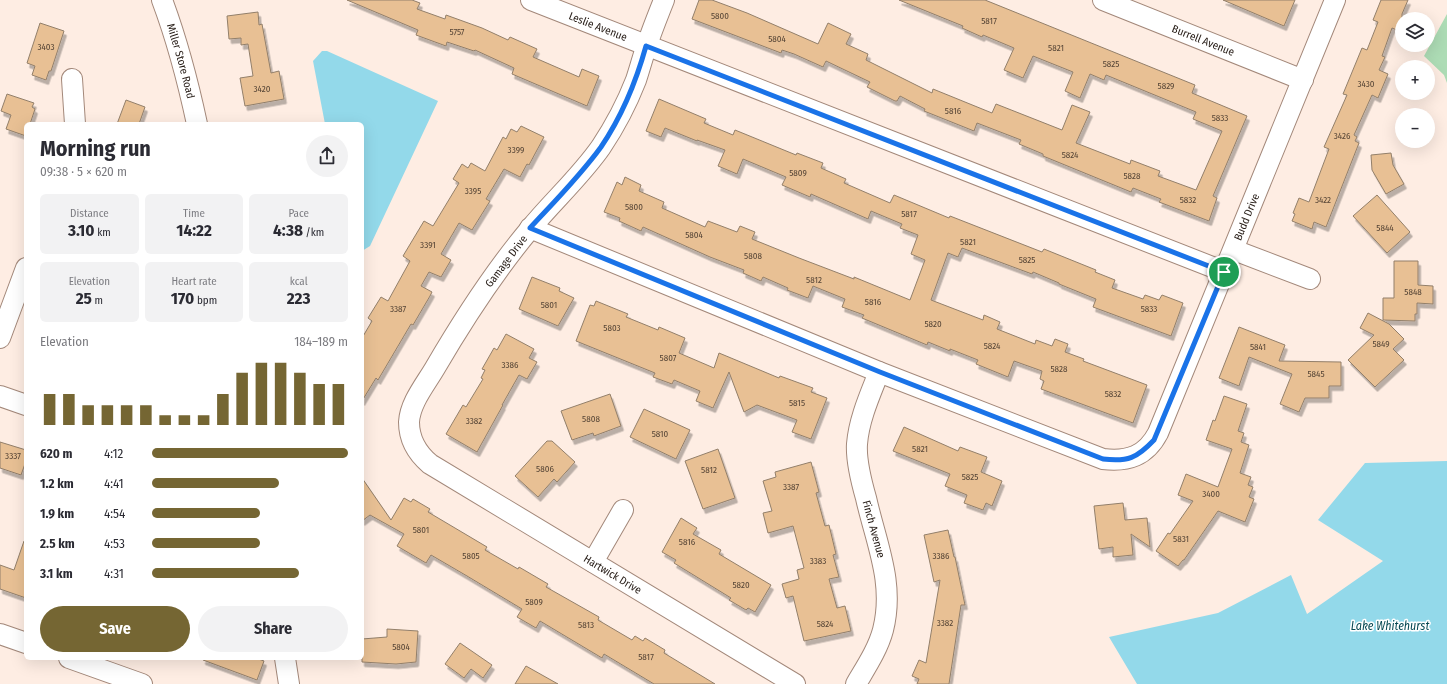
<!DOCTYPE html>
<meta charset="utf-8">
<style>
body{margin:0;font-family:"Fira Sans Condensed",sans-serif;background:#f2f2f3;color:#2b2b33;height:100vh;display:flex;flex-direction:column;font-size:15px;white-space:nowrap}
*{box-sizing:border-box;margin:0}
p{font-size:13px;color:#7c7c81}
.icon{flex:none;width:22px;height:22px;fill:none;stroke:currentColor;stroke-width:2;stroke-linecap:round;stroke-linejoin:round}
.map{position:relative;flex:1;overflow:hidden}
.details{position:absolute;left:24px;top:122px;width:340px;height:538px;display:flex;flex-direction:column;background:#fff;border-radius:6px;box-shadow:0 4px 16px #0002}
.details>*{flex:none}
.buttons{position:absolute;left:1395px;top:12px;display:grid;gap:8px}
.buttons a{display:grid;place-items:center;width:40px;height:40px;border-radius:50%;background:#fff;box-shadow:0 4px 16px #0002;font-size:20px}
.pin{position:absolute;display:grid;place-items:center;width:34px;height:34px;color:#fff;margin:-17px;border:2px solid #fff;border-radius:50%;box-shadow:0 1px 4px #0007}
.round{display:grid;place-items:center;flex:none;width:42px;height:42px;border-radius:21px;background:#f2f2f3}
.head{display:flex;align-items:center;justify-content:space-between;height:68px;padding:0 16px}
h1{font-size:22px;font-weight:700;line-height:30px}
.figures{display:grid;grid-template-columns:repeat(3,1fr);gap:6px;height:68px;padding:4px 16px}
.figures div{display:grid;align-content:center;border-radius:6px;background:#f2f2f3;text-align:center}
.figures b{font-size:17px;font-weight:700}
.figures small{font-size:11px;font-weight:400}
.figures p{font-size:11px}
.chart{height:112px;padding:8px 16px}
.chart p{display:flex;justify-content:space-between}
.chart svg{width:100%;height:72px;margin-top:4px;stroke:#756633;stroke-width:6}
.action{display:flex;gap:8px;margin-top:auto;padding:8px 16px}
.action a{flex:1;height:46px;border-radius:24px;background:#756633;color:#fff;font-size:16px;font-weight:700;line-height:46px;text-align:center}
.action a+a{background:#f2f2f3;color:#2b2b33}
ul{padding:0 16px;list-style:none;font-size:13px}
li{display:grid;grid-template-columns:64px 48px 1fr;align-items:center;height:30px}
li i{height:10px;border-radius:5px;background:#756633}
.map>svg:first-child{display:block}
.green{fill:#addcb5}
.water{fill:#93d9ea}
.building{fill:#e8c094;stroke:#927f6a;filter:url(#shadow)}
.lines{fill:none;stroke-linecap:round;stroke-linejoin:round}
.minor-casing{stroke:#a3887a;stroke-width:22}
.minor{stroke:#fff;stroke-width:20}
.route-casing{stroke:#fff;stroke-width:8}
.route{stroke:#1a73e8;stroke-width:5}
.labels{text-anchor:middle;stroke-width:3;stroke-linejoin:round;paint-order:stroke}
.number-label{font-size:9px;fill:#564536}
.street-label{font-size:11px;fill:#261c16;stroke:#fff}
.water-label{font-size:12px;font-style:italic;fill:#064853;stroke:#fff}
</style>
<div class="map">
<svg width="1447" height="684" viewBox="0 0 1447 684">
<defs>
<filter id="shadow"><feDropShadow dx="2.5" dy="4.5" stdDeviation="0" flood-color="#0004"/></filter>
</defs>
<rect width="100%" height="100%" fill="#feede3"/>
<!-- green -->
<path class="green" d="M1447,14v69l-3,-8 -20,-19z"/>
<!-- water -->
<path class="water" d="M322,51h5l111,50 -68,145 -8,5v-127h-37l-12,-63z
M1447,461v223h-310l-28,-47 109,-24 73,-38 16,39 76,-53 -65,-41 47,-57z"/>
<!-- building -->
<path class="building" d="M347,0h65l8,3 -3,6 28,10 1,-4 36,13 26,12 2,-3 27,12 -4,8 46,20 3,-8 17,7 -12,30 -75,-32 2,-6 -39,-18 -1,1 -27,-9 -1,4 -30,-11 2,-5z
M699,0h13l35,13 71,31 10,-21 23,11 -5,10 22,10 -2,6 66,33 1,-4 59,24 4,-9 66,26 10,-25 18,7 -14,31 54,21 1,-4 29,11 -2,5 38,14 26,-59 -29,-12 3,-7 -90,-37 -2,5 -14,-6 -10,24 -15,-7 8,-19 -40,-16 -10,22 -19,-8 10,-22 -31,-13 -1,2 -20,-9 1,-2 -64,-26h86l210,85 -3,8 55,23 -34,80 4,2 -8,23 -50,-19 2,-3 -28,-11 -2,4 -88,-36v-2l-24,-10 2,-4 -44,-17 -3,8 -50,-20 1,-2 -25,-13 -3,5h-2l-28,-14 3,-5 -44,-21 -3,6 -29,-13 -12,-4 -1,3 -89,-34z
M1223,0h72l-11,26z
M1381,0h27l-6,14v18l-10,-4 -10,28 3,1 -6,13 9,4 -10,24 -6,-3 -18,40 3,2 -2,4 4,2 -33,84 -12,-5 -2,7 -20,-8 3,-7 -2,-1 6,-15 10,4 20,-53 -5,-2 23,-52 -4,-1 19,-46 5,2 11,-28 -5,-2z
M258,12l1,13 3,-1 9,49 8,-2 5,28 -39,7 -5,-28 13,-2 -5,-32 -7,1v-7l-12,1 -2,-23z
M40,23l24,8 -13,40h-2l-3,9 -14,-5 3,-9 -8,-3z
M7,94l27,9 -2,4 3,2 -5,15h-4v12l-20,-7 5,-14 -10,-4z
M659,99l47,20 -2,4 29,12 2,-5 61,25 1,-2 26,10 -2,5 25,11 -2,4 46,20 4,-8 55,23 1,-2 92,36 2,-3 52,21 -1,2 20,8 -3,8 31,11 2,-4 14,5 3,-5 21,8 -12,33 -78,-29 3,-8 -37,-15v-1l-26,-11 -1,2 -70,-26 -4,9 -10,-4 -17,47 52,20 1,-5 16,7 -3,7 38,15 1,-4 16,6 3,-7 13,5 -3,8 19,7 -1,2 64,24 -14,38 -92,-34 3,-8 -4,-2 2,-8 -28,-10 -6,16 -32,-13 2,-4 -28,-11v2l-22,-9 -1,3 -65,-27 2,-3 -22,-8 3,-8 -32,-13 -5,12 -21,-8 1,-2 -25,-11 -2,4 -18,-8 1,-3 -34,-13 -67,-30 -2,4 -22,-10 1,-3 -16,-6 13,-30 5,3 3,-8 16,8 -2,6 25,11 -2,6 43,19 3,-6 29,11 3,-6 15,6 -3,7 47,19 55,21v-2l56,23 15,-40 -14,-6 7,-19 -18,-7 2,-4 -31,-13 -3,8 -57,-25 -1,3 -28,-12 4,-8 -43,-18 -6,15 -19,-8 7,-16 -28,-10v1l-32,-13 -4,9 -15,-6z
M126,100l19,7 -6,17h-22z
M521,126l23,11 -15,28 -2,-1 -7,13 -16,-8 -18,30 4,2 -18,29 -13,-7 -18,31 10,6 -10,17 -12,-5 -8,14 11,6 -2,4 -17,29 -2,-1 -33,56 -2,-2 -14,23v-63l10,-17 -4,-3 13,-21 7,4 22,-40 -7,-5 21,-35 9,5 26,-43 -6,-4 9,-15 6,4 3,-5 14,8 18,-34 3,2 5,-10 6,3z
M1391,153l2,12 11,19 -18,10 -14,-24 -1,-15z
M1377,195l33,37 -23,21 -34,-37z
M1394,261h24v24l15,1v18l-16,-1v11h-2v7l-32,-1v-22h11z
M532,277l28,11 -1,3 15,7 -16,28 -39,-17z
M596,301l32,13 -2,3 32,13 1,-3 26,11 -6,15 35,15 5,-15 60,25 1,-2 33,12 -2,4 16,6 -16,41 -19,-7 5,-12 -40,-15 -13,7 -15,-40 -16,36 -17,-7 4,-10 -26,-11 -2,4 -19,-7 2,-4 -79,-32 14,-36 4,1z
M1368,313l21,11 15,15 -11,10 11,11 -29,27 -27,-27 26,-25 -14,-7z
M1239,327l46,18 -6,16 62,1v24h-12v12h-24l-6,14 -19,-8 12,-30 -43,-17 -10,29 -20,-8z
M506,334l28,15 -5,9 8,4 -10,17 -8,-4 -17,30h1l-26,47 -31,-18 17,-29 3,2 17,-28 -2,-1 4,-8 -3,-1 12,-21 3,2z
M610,394l11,32 -27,10 -1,-3 -21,7 -11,-29z
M1224,396l23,8 -9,27 6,2 -3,9 8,3 -9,28 11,4 -3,8 5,2 -4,10 5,2 -9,23 -27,-11 -34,49h-1l-5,6 -22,-15 12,-18 2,1 23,-33 -15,-6 8,-21 32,13 14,-38 -26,-9 7,-20 2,1z
M644,409l46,21 -14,29 -46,-22z
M904,427l54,24 2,-4 27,10 -6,15 21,9 -10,25 -6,-3 -3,7 -19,-7 3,-8 -22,-9 5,-12 -57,-23z
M547,441h5l23,21 -18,20 -3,-3 -16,18 -23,-21z
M0,442l26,8v11l-5,14 -21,-7z
M718,449l17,49 -32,11 -18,-48z
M811,462l8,30 -3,1 9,33 4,-1 7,29 -3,1 6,22 -10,2 8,29 8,-2 6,25 -47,10 -11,-45 -7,2 -4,-14 17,-5 -2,-9 7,-2 -11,-42 -25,7 -5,-20 9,-2 -9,-30 13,-4 -1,-5z
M362,478l29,42 13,-22 7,4 2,-3 17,10 -2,3 59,35 -2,3 33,19 1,-2 29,17 -2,3 53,30 -1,3 34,20 3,-4 8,5 2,-3 20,12 -1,3 51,31h-61l-50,-30 -2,4 -62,-37 -4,7 -19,-11 5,-8 -55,-33 -36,-21 -5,8 -29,-17 7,-12 -34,-19 -8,6z
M1123,503l2,17 22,-2 3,29 -19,-13 2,21 -20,2v-10l-14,2 -5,-43z
M681,518l16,10 -4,6 28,16 -2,4 52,31 -16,27 -7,-4 -2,2 -17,-10 2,-2 -57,-35 2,-3 -14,-8z
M948,530l6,27h1l10,48h-4l-12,79h-32l2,-5 -7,-3 7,-16 7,3 14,-83 -6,2 -10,-47z
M24,541h2v57l-26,-9v-24l14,5z
M387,629l31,2 -2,31 -20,2 -34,-2v-23l25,-2z
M460,643l32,22 -9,13 -12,-9 -7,9 -19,-14z
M203,658h53l8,3 -7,19 -54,-20z
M526,666l32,18h-43z"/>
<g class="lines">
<defs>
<g id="minor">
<path id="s1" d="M162,0c15,40 26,82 35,124"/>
<path id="s2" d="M531,0l694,272"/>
<path id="s3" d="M664,0c-6,15 -12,30 -17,45 -4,11 -7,23 -11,35 -9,23 -21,46 -35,67 -21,30 -48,54 -71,82 -36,43 -67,91 -95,139 -10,17 -25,35 -26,54 0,18 8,31 21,42l365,220"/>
<path id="s4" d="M1103,0l200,80"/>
<path d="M72,79l3,45"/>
<path id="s5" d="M530,228l349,144 224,87c25,3 43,-3 55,-26l177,-433"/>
<path d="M1234,250l76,29"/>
<path d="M0,338l26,-70"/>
<path d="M0,396l26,9"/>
<path d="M593,562l30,-52"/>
<path d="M0,634l26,9"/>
<path d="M69,658l73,26"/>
<path d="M285,658l4,26"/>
<path d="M856,684c10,-17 22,-35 27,-54 12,-47 -7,-87 -17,-132 -4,-14 -10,-39 -9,-54 2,-25 13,-49 22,-72"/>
</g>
</defs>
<!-- minor casing -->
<use href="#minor" class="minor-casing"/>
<!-- minor -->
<use href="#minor" class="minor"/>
</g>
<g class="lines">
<defs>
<path id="route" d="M646,46l578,226 -70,168c-17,18 -26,22 -51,19l-223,-87 -350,-144c24,-26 50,-52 71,-81 21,-31 35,-65 45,-101z"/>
</defs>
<!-- route casing -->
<use href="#route" class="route-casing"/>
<!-- route -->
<use href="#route" class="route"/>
</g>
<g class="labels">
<!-- number labels -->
<g class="number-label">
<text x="720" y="19">5800</text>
<text x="989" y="24">5817</text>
<text x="457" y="35">5757</text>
<text x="777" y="42">5804</text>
<text x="46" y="50">3403</text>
<text x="1056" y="51">5821</text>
<text x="1111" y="67">5825</text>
<text x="1366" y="87">3430</text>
<text x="1166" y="89">5829</text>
<text x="262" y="92">3420</text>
<text x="953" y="114">5816</text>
<text x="1220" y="121">5833</text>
<text x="1342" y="139">3426</text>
<text x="516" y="153">3399</text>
<text x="1070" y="158">5824</text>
<text x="798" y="176">5809</text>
<text x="1132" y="179">5828</text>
<text x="473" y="194">3395</text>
<text x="1188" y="203">5832</text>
<text x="1323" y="203">3422</text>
<text x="634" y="210">5800</text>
<text x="909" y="217">5817</text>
<text x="1385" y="231">5844</text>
<text x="694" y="238">5804</text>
<text x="968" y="245">5821</text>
<text x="428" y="248">3391</text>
<text x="753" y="259">5808</text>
<text x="1027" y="263">5825</text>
<text x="814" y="283">5812</text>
<text x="1413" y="295">5848</text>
<text x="873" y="305">5816</text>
<text x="549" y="308">5801</text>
<text x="398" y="312">3387</text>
<text x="1149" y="312">5833</text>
<text x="933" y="327">5820</text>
<text x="612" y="331">5803</text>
<text x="1381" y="347">5849</text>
<text x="992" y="349">5824</text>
<text x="1258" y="350">5841</text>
<text x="668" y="361">5807</text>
<text x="510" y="368">3386</text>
<text x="1059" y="372">5828</text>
<text x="1316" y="377">5845</text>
<text x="1113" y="397">5832</text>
<text x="797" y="406">5815</text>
<text x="591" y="422">5808</text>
<text x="474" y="424">3382</text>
<text x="660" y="437">5810</text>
<text x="920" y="452">5821</text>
<text x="13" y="459">3337</text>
<text x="545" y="472">5806</text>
<text x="709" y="473">5812</text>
<text x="970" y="480">5825</text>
<text x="791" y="490">3387</text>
<text x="1211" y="497">3400</text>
<text x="421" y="533">5801</text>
<text x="1181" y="542">5831</text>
<text x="687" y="545">5816</text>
<text x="471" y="559">5805</text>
<text x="941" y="559">3386</text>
<text x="818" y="564">3383</text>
<text x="741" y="588">5820</text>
<text x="534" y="605">5809</text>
<text x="945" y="626">3382</text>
<text x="825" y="627">5824</text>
<text x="586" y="628">5813</text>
<text x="401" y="650">5804</text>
<text x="646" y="660">5817</text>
</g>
<!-- street labels -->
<g class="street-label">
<text dy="4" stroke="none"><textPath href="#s2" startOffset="72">Leslie Avenue</textPath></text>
<text dy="4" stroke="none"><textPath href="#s4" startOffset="108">Burrell Avenue</textPath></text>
<text dy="4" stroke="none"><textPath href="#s1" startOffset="64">Miller Store Road</textPath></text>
<text dy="4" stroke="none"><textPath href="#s5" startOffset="917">Budd Drive</textPath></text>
<text transform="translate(506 261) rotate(-53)" y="4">Gamage Drive</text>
<text transform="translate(874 529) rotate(75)" y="4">Finch Avenue</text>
<text dy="4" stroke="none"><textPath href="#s3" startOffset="760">Hartwick Drive</textPath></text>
</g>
<!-- water labels -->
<g class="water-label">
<text x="1390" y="630">Lake Whitehurst</text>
</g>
</g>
</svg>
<div class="buttons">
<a><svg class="icon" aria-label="layers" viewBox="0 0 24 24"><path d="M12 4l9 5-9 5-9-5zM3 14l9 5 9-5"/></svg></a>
<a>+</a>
<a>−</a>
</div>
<div class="pin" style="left:1224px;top:272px;background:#1e9e55"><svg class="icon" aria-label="arrive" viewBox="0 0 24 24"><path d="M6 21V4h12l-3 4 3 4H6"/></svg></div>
<section class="details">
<div class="head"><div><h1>Morning run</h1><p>09:38 · 5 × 620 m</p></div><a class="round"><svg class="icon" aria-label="share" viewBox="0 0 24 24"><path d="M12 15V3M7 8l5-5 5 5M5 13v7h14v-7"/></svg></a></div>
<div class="figures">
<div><p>Distance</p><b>3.10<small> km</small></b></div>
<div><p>Time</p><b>14:22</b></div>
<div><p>Pace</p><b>4:38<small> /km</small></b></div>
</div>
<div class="figures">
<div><p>Elevation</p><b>25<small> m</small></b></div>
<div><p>Heart rate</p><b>170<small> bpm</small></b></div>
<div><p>kcal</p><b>223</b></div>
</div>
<div class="chart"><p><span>Elevation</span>184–189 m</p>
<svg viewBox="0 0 160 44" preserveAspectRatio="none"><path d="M5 44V25M15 44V25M25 44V32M35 44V32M45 44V32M55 44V32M65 44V38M75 44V38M85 44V38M95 44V25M105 44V12M115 44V6M125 44V6M135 44V12M145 44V19M155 44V19"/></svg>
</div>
<ul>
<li><b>620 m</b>4:12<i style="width:100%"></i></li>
<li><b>1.2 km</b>4:41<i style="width:65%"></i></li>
<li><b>1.9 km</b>4:54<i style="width:55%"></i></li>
<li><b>2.5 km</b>4:53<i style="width:55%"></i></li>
<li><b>3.1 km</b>4:31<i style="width:75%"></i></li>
</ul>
<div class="action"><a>Save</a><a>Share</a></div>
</section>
</div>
